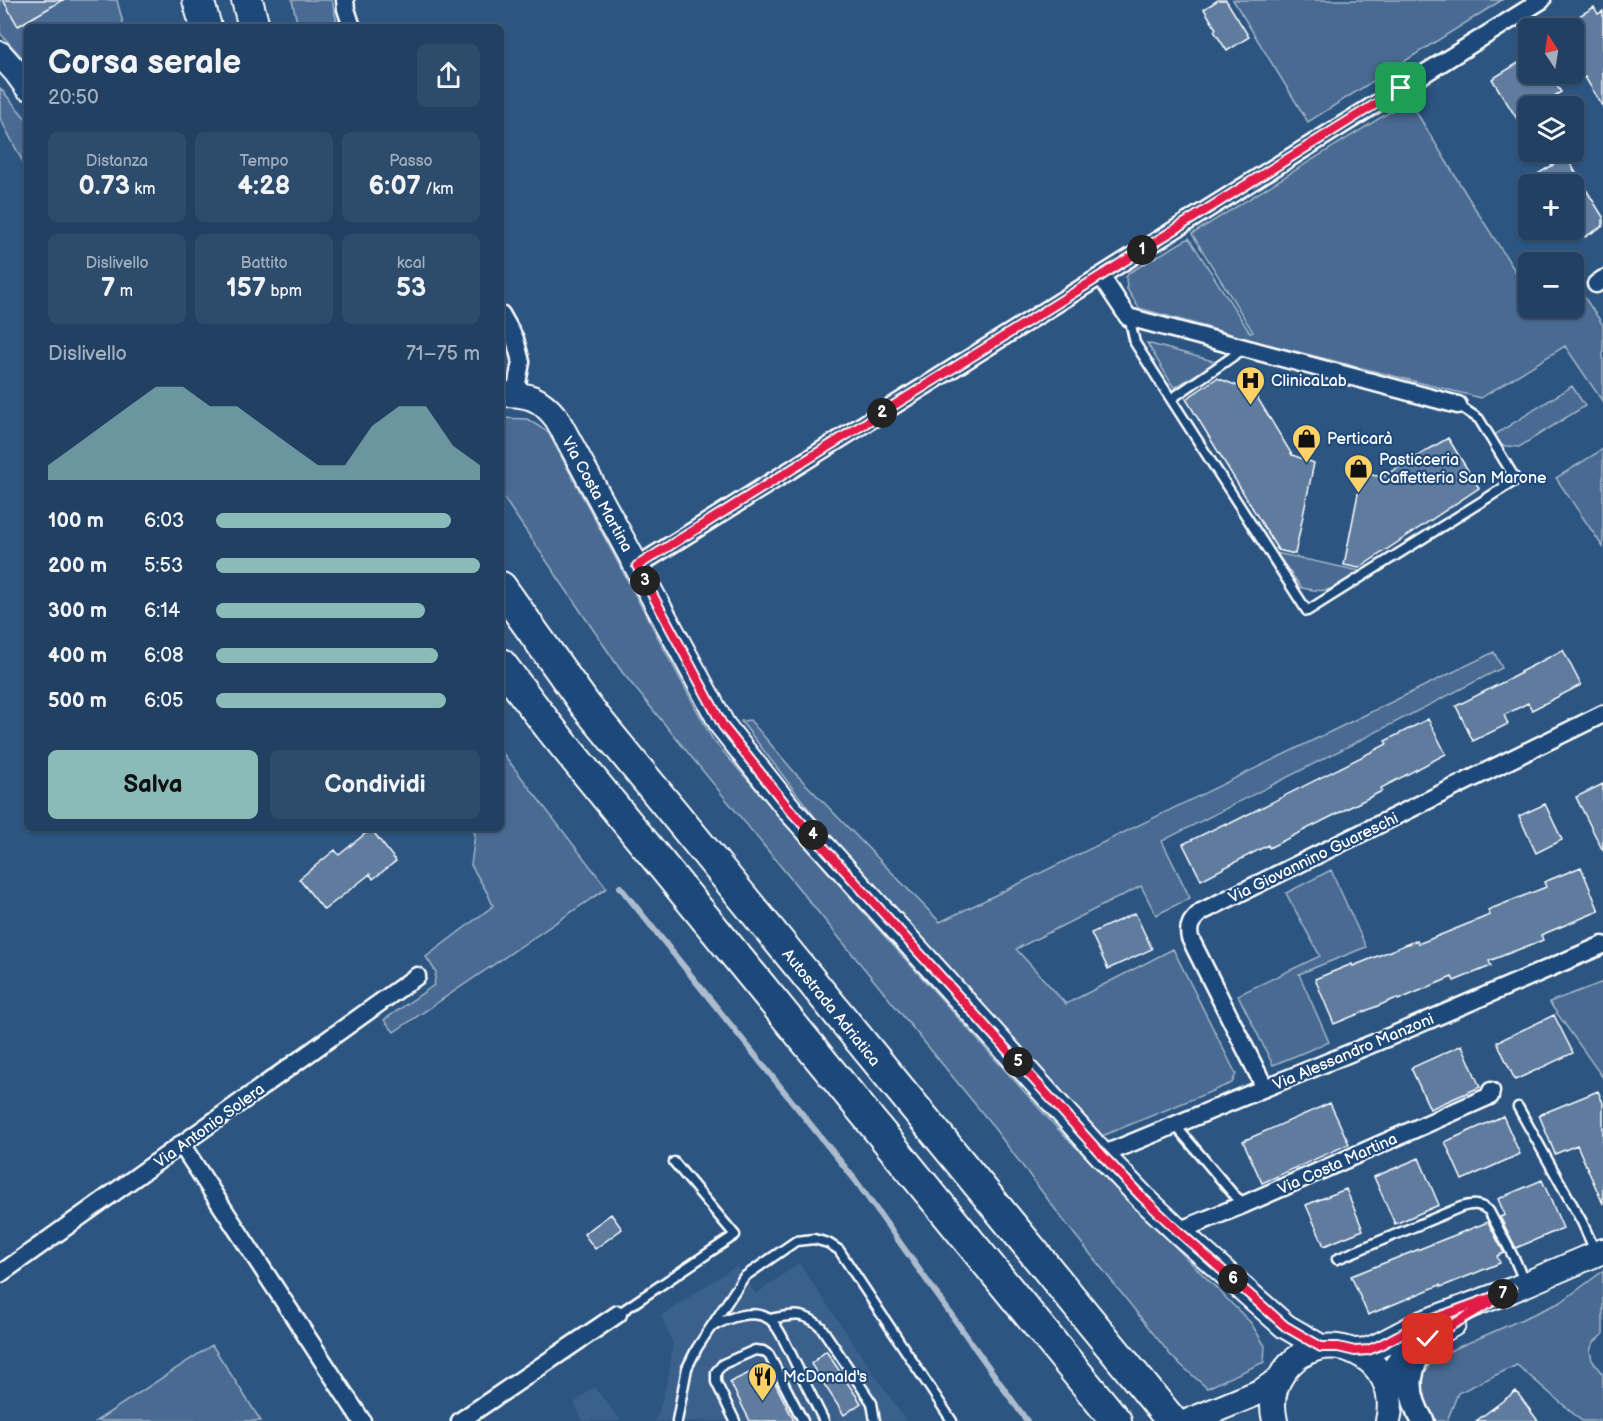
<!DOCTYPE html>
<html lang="it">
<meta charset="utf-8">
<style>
body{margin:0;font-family:"Balsamiq Sans",sans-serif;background:#2d4b6b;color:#f1f3f6;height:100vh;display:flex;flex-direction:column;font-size:22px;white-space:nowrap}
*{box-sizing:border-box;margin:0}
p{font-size:20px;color:#a2afbe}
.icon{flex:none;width:33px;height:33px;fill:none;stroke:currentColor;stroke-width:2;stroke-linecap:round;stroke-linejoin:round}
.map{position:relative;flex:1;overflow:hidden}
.side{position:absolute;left:24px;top:24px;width:480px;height:807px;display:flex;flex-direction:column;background:#214062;border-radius:9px;box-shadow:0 2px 4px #0004,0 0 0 2px #3e5977}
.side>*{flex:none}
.needle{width:39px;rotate:348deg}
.tools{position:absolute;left:1518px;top:18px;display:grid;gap:12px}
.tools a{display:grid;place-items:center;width:66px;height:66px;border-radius:9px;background:#214062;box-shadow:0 2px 4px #0004,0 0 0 2px #3e5977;font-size:30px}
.pin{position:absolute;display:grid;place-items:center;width:51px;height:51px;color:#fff;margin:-26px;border-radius:12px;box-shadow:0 3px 9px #0006}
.km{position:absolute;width:30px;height:30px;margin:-15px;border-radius:50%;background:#222;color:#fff;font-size:16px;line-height:30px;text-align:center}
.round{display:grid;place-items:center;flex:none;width:63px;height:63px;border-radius:9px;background:#2d4b6b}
.overview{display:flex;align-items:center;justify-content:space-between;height:102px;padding:0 24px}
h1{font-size:33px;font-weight:700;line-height:45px}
.metrics{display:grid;grid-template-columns:repeat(3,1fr);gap:9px;height:102px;padding:6px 24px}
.metrics div{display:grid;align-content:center;border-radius:9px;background:#2d4b6b;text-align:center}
.metrics b{font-size:26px;font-weight:700}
.metrics small{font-size:16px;font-weight:400}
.metrics p{font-size:16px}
.chart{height:168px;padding:12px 24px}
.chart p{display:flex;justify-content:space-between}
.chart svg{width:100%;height:108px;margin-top:6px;fill:#8bbbb9;opacity:.7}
.button{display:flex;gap:12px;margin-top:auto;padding:12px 24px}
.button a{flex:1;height:69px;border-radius:9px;background:#8bbbb9;color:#111;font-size:24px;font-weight:700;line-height:69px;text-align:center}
.button a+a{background:#2d4b6b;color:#f1f3f6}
ul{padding:0 24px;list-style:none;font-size:20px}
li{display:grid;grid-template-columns:96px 72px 1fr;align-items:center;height:45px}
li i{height:15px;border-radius:8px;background:#8bbbb9}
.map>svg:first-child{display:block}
.built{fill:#3b618b}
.green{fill:#486b92;stroke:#a4b5c8;stroke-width:1.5}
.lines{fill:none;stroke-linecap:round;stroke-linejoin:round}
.stream{stroke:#acbcce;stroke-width:6}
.building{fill:#5e7c9f;stroke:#fff;stroke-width:1.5}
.service-casing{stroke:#fff;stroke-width:13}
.minor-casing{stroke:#fff;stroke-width:21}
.tertiary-casing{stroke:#fff;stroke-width:26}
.secondary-casing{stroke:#fff;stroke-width:28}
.motorway-casing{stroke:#fff;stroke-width:34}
.service{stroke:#1f4a7a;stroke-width:8}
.minor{stroke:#1f4a7a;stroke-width:16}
.tertiary{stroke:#1f4a7a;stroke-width:21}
.secondary{stroke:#1f4a7a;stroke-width:24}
.motorway{stroke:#1f4a7a;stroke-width:30}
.route-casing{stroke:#fff;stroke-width:12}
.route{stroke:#e11d48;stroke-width:8}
.labels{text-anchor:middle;stroke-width:4.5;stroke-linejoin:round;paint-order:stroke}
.poi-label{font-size:16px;fill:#fff;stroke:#1f4a7a;text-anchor:start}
.street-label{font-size:16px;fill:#fff;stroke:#1f4a7a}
</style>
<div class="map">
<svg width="1603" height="1421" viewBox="0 0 1603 1421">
<rect width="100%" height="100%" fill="#2c5582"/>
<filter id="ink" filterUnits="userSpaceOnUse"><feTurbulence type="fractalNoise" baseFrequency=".0167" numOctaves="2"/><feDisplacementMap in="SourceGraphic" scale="12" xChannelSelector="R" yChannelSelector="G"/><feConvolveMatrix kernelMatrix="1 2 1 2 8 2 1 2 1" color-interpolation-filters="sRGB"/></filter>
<g filter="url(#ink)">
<!-- built -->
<path class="built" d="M799,1263l107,158h-252l4,-6 11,-41 4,-30 -12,-28 75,-50 20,28z
M594,1387l27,34h-38l-9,-18z"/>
<!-- green -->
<path class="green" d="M0,0h3l16,26 30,-18 -4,-8h72l7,27h-97v36l-27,-30z
M292,0h40l6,27h-40z
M1233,0h269l-194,122z
M0,88l27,32v50l-27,-52z
M1409,100l62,102 57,89v17h11l2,2 4,-2h29v-20l3,-2 26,39v77l-38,-56 -84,52 -218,-55 -124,-35 -12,-19 -1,-12 4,-5 59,-34 61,95 3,-1 -61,-98z
M1147,343l70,19 -43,26z
M1572,386l13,20 -66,41 -23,-2 -8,-6z
M501,418l26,1 21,13 165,308 142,163 201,224 195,196 14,23 -1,16 -57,26 -35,-31 -108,-136 -76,-101 -366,-448 -121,-178z
M1603,449v98l-47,-69z
M1276,553l84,18c-25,16 -28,24 -58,17z
M1494,652l8,16 -340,173 28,57 -34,17 -15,-29 -125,63 50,55 107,-55 63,125 -4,9 -130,53 -278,-307 -83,-108 9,-1 46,54 144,148z
M501,751l106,137 -213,144 -10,-12 50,-35 2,-13 -10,-15 67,-51 -5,-12 -17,-29 4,-31 -3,-6h29z
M1331,870l35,77 -67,27 30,68 -56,23 -35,-70 82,-39 -34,-63z
M1603,982v96l-54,-76z
M1603,1271v63l-10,9 -3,8 2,9 11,15v46h-21l-65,-56 -59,28 -11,28h-11c-18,-23 -21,-42 0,-64l125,-55z
M212,1345l49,76h-165z"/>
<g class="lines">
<!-- stream -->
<path class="stream" d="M620,887l236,294 171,240"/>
</g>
<!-- building -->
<path class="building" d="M3,0h60l-45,26z
M1218,0h8l23,37 -22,14 -13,-20 2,-2 -12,-20z
M1594,7l4,7 5,-3v96l-18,-30 -11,7v-56h-15z
M1528,57v17h21l12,18 -23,14h-10v6l-11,7 -25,-40z
M1566,157l37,60v9l-18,11 -11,-19v-34h-53z
M1217,378l37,14 38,63 22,8 -19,91 -17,-4 -92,-151z
M1448,438l31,50 -120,80 -15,-3 18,-92 20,4z
M1563,650l18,35 -49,25 -4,-7 -24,12 4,9 -35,17 -17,-35 65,-33 -1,-1z
M1428,719l18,35 -65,34 1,3 -113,57 -1,-3 -67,35 -18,-36 43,-21 1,2 160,-81 -2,-3z
M1603,784v67l-27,-54z
M1545,804l17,36 -26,13 -17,-37z
M371,829l25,32 -23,18 -3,-5 -46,36 -25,-31 36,-29 4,5z
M1581,867l18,44 -58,24 2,5 -54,21 2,5 -37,15 -2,-4 -54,23 -1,-2 -63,26 -19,-45 37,-15 1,2 64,-26 1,4 72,-29 -2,-5 58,-23 -2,-5z
M1135,913l17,36 -44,20 -17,-36z
M1554,1015l19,38 -58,27 -18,-38z
M1462,1045l18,42 -50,22 -19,-41z
M1598,1091l5,12v101l-26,-59 -22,9 -16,-39z
M1330,1103l19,41 -87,39 -19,-42z
M1503,1116l17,38 -58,26 -17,-38z
M1419,1158l20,47 -44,19 -21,-47z
M1542,1180l21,48 -47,20 -16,-31 5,-2 -7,-16z
M1346,1189l17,41 -39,16 -18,-41z
M611,1214l11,15 -27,20 -11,-15z
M1488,1222l16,31 -7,3 3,7 -59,24 -1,-2 -72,30 -17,-39z
M826,1351l35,52 -17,12 -33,-51z
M766,1365l28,56h-44l-20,-39z
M1516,1391l22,30h-62z"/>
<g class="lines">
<defs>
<path id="service" d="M1129,317l6,26 172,268 209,-131 -37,-61 -21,-14
M1171,399l74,-51
M1518,1107l64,115 14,31
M1175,1125l59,70 11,9
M1337,1259l124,-52c12,-3 18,-4 28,4l26,49 9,21
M618,1314l117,-79 -61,-73
M770,1319c21,-4 34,-8 51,8l51,76 3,18
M712,1327c15,-9 41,-19 57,-8 9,6 17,26 22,35 11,23 22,45 33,67
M677,1421l10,-53 10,-20 47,-71 52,-36 18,-2 14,4 11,7 113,171
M735,1421l-19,-39v-10l7,-8 32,-14 8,1 6,4 34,66"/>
<path id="minor" d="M345,0l1,9 6,18
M1101,276l27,41 330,88
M1596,284l7,-5
M501,314l14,25 6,23 -6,32
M637,566l905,-566
M1265,1088l-75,-150c-3,-12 2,-18 11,-26l402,-198
M181,1144l181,277
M1102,1155l294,-121 207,-89
M1178,1231l67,-27 245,-108 1,-5
M0,1274l417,-298
M460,1421l158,-107"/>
<path id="tertiary" d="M1423,1421c-19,-30 -14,-54 5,-82"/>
<path id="secondary" d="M0,54l16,18 11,15
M501,394c27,0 39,3 56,25l166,307 67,84 312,345 40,42 36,34 107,95 36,21
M1355,1351l13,-1 10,-4 44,-23 90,-33 91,-39
M1390,1394c1,-7 1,-16 4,-23 8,-21 40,-36 59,-47
M1189,1421l73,-30 16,-11
M1275,1421c-4,-17 -2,-34 8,-48 38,-55 120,-17 105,48"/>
<path id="motorway" d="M198,0l8,27
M247,0l7,27
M501,587l85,119 586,715
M501,664l49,64 566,693"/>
</defs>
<!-- service casing -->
<use href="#service" class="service-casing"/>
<!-- minor casing -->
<use href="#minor" class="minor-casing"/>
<!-- tertiary casing -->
<use href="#tertiary" class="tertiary-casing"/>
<!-- secondary casing -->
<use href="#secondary" class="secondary-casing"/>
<!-- motorway casing -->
<use href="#motorway" class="motorway-casing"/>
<!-- service -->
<use href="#service" class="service"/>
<!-- minor -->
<use href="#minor" class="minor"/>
<!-- tertiary -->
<use href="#tertiary" class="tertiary"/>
<!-- secondary -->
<use href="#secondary" class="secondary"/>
<!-- motorway -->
<use href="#motorway" class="motorway"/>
</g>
</g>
<g class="lines" filter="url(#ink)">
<defs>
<path id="route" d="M1401,88l-764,478 86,160 67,84 312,345 40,42 36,34 107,95 36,21h17l17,4 13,-1 10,-4 44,-23 90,-33 -84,49"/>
</defs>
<!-- route casing -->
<use href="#route" class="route-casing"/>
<!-- route -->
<use href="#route" class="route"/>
</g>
<!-- icons -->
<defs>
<symbol id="hospital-pin" viewBox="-11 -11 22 30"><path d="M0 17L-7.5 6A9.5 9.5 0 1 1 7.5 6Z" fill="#ffd166" stroke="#1f4a7a"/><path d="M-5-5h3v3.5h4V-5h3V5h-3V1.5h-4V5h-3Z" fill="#111"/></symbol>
<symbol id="shop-pin" viewBox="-11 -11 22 30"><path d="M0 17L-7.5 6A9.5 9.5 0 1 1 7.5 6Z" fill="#ffd166" stroke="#1f4a7a"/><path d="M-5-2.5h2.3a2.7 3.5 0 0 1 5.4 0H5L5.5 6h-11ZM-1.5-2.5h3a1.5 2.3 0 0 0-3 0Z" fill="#111"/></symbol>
<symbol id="restaurant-pin" viewBox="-11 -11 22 30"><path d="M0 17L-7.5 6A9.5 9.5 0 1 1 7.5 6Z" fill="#ffd166" stroke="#1f4a7a"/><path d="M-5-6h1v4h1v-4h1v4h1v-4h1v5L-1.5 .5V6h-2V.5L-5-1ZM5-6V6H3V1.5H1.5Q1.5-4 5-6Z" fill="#111"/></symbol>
</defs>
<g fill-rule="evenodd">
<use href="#hospital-pin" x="1234" y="364" width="33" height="45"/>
<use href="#shop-pin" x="1290" y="422" width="33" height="45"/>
<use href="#shop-pin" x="1342" y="452" width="33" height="45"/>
<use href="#restaurant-pin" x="746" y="1360" width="33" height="45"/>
</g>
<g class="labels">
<!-- poi labels -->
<g class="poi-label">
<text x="1271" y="386">ClinicaLab</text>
<text x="1327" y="444">Perticarà</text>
<text x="1379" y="465">Pasticceria<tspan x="1379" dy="18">Caffetteria San Marone</tspan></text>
<text x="783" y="1382">McDonald's</text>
</g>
<!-- street labels -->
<g class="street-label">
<text transform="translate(598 494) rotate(61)" y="6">Via Costa Martina</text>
<text transform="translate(1313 857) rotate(-26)" y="6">Via Giovannino Guareschi</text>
<text transform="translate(832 1007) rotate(51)" y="6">Autostrada Adriatica</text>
<text transform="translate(1353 1051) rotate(-23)" y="6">Via Alessandro Manzoni</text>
<text transform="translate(209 1125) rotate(-36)" y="6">Via Antonio Solera</text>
<text transform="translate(1337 1163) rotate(-24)" y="6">Via Costa Martina</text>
</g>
</g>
</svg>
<div class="tools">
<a><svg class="needle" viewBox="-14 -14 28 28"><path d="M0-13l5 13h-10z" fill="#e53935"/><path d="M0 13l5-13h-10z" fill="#a2afbe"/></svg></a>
<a><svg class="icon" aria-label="layers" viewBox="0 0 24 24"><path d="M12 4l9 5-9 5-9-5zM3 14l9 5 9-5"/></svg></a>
<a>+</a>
<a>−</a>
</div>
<div class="pin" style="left:1401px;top:88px;background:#1e9e55"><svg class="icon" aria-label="arrive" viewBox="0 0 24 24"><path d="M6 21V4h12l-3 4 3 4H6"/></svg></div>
<div class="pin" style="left:1428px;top:1339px;background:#d93025"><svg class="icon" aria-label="check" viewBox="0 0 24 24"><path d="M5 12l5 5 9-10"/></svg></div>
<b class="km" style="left:1142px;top:250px">1</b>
<b class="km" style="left:882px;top:413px">2</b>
<b class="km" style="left:645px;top:581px">3</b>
<b class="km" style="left:813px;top:835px">4</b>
<b class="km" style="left:1018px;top:1062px">5</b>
<b class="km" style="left:1233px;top:1279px">6</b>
<b class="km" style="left:1503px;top:1294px">7</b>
<section class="side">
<div class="overview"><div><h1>Corsa serale</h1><p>20:50</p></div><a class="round"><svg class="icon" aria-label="share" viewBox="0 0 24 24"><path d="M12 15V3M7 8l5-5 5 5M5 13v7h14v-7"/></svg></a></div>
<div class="metrics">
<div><p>Distanza</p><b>0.73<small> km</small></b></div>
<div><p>Tempo</p><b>4:28</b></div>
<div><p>Passo</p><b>6:07<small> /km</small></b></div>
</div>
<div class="metrics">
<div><p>Dislivello</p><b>7<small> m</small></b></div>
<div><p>Battito</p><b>157<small> bpm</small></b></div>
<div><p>kcal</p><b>53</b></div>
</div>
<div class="chart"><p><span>Dislivello</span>71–75 m</p>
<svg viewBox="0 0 160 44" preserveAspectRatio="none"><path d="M0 44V38L10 30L20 22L30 14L40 6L50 6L60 14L70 14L80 22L90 30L100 38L110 38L120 22L130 14L140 14L150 30L160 38V44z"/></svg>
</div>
<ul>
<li><b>100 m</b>6:03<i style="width:89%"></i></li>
<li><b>200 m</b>5:53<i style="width:100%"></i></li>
<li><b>300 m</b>6:14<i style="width:79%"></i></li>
<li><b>400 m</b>6:08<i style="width:84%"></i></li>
<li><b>500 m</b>6:05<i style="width:87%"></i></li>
</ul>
<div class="button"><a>Salva</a><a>Condividi</a></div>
</section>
</div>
